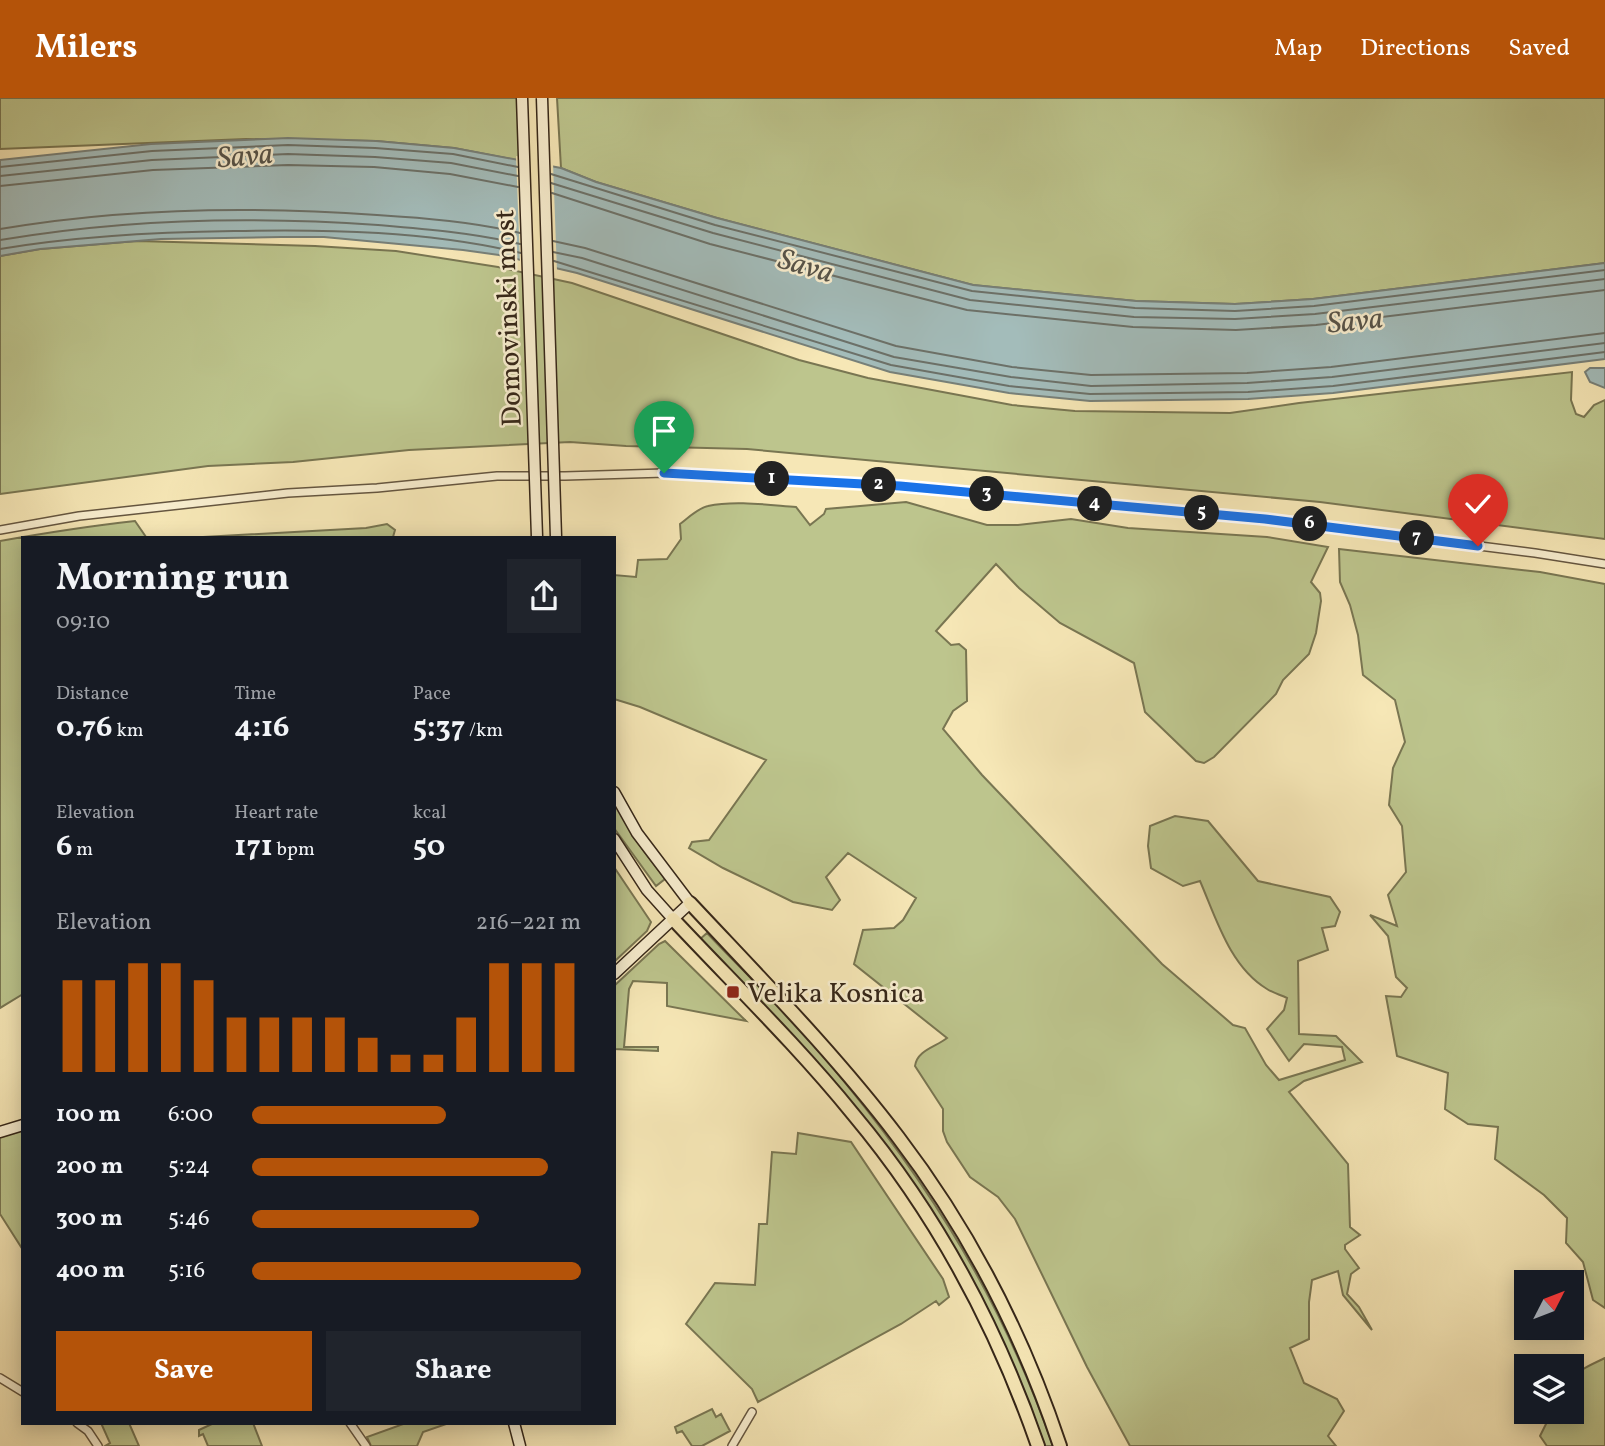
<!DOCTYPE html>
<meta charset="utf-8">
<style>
body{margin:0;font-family:Vollkorn,serif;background:#20242c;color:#f1f3f6;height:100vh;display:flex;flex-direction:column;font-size:26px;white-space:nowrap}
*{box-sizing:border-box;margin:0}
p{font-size:23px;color:#9ea1a6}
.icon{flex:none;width:38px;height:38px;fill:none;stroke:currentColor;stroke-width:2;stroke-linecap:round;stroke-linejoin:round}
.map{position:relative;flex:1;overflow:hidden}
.drawer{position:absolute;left:21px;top:438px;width:595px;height:889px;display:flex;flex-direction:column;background:#171b24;border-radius:0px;box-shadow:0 4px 18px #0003}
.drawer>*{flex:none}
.needle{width:46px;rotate:48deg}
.tools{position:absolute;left:1514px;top:1172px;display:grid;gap:14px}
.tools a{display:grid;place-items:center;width:70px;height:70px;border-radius:0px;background:#171b24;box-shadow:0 4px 18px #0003;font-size:35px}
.pin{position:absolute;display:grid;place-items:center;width:60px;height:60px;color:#fff;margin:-72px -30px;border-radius:50% 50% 50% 0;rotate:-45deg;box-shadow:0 0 7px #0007}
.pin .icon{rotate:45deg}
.km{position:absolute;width:35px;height:35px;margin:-18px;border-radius:50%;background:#222;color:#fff;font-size:19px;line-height:35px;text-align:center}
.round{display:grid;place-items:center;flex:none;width:74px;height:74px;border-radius:0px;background:#20242c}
.summary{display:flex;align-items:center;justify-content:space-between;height:119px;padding:0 35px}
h1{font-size:38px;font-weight:700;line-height:52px}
.metrics{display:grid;grid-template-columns:repeat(3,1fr);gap:10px;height:119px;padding:7px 35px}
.metrics div{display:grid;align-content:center}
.metrics b{font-size:30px;font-weight:700}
.metrics small{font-size:19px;font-weight:400}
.metrics p{font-size:19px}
.chart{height:196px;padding:14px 35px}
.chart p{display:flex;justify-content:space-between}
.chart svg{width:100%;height:126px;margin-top:7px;stroke:#b45309;stroke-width:6}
.primary-button{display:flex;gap:14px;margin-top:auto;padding:14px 35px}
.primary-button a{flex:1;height:80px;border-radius:0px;background:#b45309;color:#fff;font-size:28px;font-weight:700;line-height:80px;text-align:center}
.primary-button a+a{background:#20242c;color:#f1f3f6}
ul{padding:0 35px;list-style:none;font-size:23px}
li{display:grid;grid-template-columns:112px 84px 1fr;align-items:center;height:52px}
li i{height:18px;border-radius:9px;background:#b45309}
header{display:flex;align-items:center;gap:42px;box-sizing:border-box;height:98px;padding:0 35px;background:#b45309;color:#fff}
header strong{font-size:33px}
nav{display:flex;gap:38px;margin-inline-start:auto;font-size:24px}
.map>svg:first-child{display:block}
.green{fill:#bdc58d;stroke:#797652;stroke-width:2}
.water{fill:#a3bcba;stroke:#778079;stroke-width:2}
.pier{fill:#f6e7b6}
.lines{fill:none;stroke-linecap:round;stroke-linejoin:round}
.shore{stroke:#6c7169;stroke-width:2}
.street-casing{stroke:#655640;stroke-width:10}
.secondary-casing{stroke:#352618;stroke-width:13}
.highway-casing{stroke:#352618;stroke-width:16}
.street{stroke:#f9efd0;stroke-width:7}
.secondary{stroke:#f9efd0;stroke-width:10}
.highway{stroke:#f6e7b6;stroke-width:12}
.secondary-bridge-casing{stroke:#352618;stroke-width:13;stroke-linecap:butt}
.secondary-bridge{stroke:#f9efd0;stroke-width:10}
.route-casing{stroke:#fff;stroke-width:14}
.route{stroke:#1a73e8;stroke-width:9}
.poi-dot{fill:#8f2418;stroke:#f9efd0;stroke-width:2.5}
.labels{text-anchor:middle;stroke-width:5;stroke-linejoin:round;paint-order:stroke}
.street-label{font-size:28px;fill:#352618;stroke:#f9efd0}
.poi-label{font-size:28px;fill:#352618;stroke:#f9efd0;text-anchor:start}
.water-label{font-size:30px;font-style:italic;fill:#565349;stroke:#f9efd0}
</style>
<header>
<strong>Milers</strong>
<nav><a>Map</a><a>Directions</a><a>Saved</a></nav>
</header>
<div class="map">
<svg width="1605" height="1348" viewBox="0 0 1605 1348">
<rect width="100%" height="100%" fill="#f6e7b6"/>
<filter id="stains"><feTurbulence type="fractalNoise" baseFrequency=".00286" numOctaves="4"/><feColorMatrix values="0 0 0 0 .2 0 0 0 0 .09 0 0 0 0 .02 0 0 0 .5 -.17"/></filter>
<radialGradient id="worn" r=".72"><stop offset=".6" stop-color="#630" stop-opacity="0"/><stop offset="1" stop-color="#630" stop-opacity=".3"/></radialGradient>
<!-- green -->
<path class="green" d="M0,0h518l3,63 -67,-13 -78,-7 -130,-2 -246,10z
M557,0h1048v165l-292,36 -78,5 -99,-3 -163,-16 -256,-67 -121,-36 -35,-14z
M137,143l178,5 81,5 102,16 74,16 227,77 69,18 144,27 63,6 155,2 69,-10 273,-31 -1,28 5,14 8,3 10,-12 11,-5v139l-285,-37 -573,-53 -121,-3 -56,-4 -161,8 -116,12 -85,4 -208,28v-238l40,-7z
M906,404l81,23h31l53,-6 57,9 139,9 61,10 -17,35 9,11 1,8 -5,32 -7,21 -26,26 -7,14 -62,63 -10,6 -8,-2 -51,-49 -11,-49 -74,-40 -41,-35 -23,-24 -60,67 15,14 8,-1 7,6 1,51 -14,10 -10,18 39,46 180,189 71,61 12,3 21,37 13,15 66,-20 -3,-13 -38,-3 -15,17 -22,-32 17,-19 3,-12c-6,-3 -14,-5 -20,-9 -37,-22 -51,-71 -67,-108l-17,5 -32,-18 -3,-22 2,-20 25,-10 33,5 50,60 72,16 10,15 -5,14 -13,2 6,22 -30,11 1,73 37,2 26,26 -58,19 -15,11 59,72 2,63 10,8 -15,10v4l14,19 -8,6 -4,20 12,13 13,23 -29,-35 -5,-24 -26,9 -3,22v37l-19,9 14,35 33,16 7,12 -16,25 8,10h-206l-43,-79 -72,-148 -17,-22 -28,-20 -23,-35 -4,-11v-22l-28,-43c2,-16 21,-19 32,-28l-93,-74 9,-34 31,-2 9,-8 13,-22 -68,-45 -22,24 14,23 -8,10 -39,-8 -70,-34 -34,-20 3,-6 17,-2 57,-80 -126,-53 -26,-8v-124l22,2 2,-17 29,-1 14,-20 -1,-15c8,-6 18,-16 28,-18 26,-6 61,-1 88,1l14,18 14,-11 2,-5z
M135,423l11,16h-123v457l-23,14v-467c45,-8 90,-15 135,-20z
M387,426l8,6 -2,7h-190l163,-9z
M1339,451l201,23 65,12v724l-12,-8 -10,-38 -17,-19 1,-25 -23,-23 -49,-36 3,-32 -30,-3 -23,-15 3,-36 -51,-17 -11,-60 15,1 6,-9 -11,-11 -8,-41 -18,-21 27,11 -9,-31 18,-23 -4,-46 -13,-21 4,-37 12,-26 -10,-42 -32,-25 -5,-40 -8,-30 -10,-23z
M614,704l29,48 22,29 -9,7 -42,-58z
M614,769l37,55 -4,9 -33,31z
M707,835c32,34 66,66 96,100 111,126 195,254 250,413h-8l-15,-39 -108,-210 -223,-257z
M665,843l81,80 -79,-15v-23l-34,-2 -4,8 -5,58h34v4l-44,-2v-63l45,-42z
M23,1032v120l-23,-36v-77z
M798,1035l53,9 92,137 6,18 -10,8 -3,-4 -35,23 -143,78 -6,-13 -66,-65 29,-41 40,2 4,-61h8l5,-72 24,2z
M1605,1260v88h-58l-7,-10 12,-24h20c0,-39 -3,-37 33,-54z
M712,1311l4,8 5,-3 9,17 -28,15h-10l-10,-15 -5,2 -2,-6z
M101,1325h28l10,23h-34l5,-3z
M214,1325h39l9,23h-54l-5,-12 -4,2v-6z
M406,1325h43l-26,9 -6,14h-46l-4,-9z"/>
<!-- water -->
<path class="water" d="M288,40l88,3 78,7 107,20 35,14 121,36 256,67 163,16 99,3 78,-5 292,-36v96l-272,34 -85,6 -158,2 -81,-8 -119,-21 -313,-99 -78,-18 -36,-5 -139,-13h-43l-120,2 -121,10 -40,7v-96l151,-16z
M1590,270h15v20l-15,-6 -5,-10z"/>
<!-- pier -->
<path class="pier" d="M516,58l37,7 4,109 -37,-9z"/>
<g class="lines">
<!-- shore -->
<path class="shore" d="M0,69l152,-16 136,-6 87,3 78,6 65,13
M551,76l164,51 257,66 163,17 100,3 79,-5 291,-36
M0,78l152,-16 136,-6 87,3 76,6 67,13
M551,85l162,50 257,67 164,17 101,2 80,-5 290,-35
M0,88l153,-16 135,-5 86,2 76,7 68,13
M552,95l158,51 257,66 166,17 103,3 80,-5 289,-35
M0,131c123,-21 253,-23 377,-14 48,3 97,7 143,18
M0,142c123,-21 253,-24 378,-15 47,4 96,8 142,19
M553,143l32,7 311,98 116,21 79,8 156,-2 84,-6 274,-34
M0,151c77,-13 156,-17 234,-18 95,-2 194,0 287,22
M553,154l29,6 312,99 117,20 80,9 156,-3 85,-6 273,-34
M554,163l337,104 118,21 81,8 158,-2 85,-6 272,-34"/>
<defs>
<path id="street" d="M0,432l79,-14 209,-23 89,-5 120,-12h68l99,-3 236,13 365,33 270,34 70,11
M0,1280l23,14
M77,1325l11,8 10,15
M350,1325l16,23
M732,1348l20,-34"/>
<path id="secondary" d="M614,694l23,41 53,70 -76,71
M614,741l33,51 26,29
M0,1034l23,-7
M514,1325l6,23"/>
<path id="highway" d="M690,805c71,76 145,151 208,234 71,93 125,198 162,309
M673,821c60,64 124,126 180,195 83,99 143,211 185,332"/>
</defs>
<!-- street casing -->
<use href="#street" class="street-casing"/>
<!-- secondary casing -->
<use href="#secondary" class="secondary-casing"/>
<!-- highway casing -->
<use href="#highway" class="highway-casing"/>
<!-- street -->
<use href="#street" class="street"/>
<!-- secondary -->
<use href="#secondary" class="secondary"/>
<!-- highway -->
<use href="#highway" class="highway"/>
<defs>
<path id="secondary-bridge" d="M522,0l15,439
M542,0l14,439"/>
</defs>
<!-- secondary-bridge casing -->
<use href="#secondary-bridge" class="secondary-bridge-casing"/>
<!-- secondary-bridge -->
<use href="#secondary-bridge" class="secondary-bridge"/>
</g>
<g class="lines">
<defs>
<path id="route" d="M664,375l236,13 365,33 213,27"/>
</defs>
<!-- route casing -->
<use href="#route" class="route-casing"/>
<!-- route -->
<use href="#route" class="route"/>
</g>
<!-- markers -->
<rect class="poi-dot" x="726" y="887" width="14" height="14" rx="3.5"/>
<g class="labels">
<!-- street labels -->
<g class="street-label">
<text transform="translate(507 220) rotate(-92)" y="10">Domovinski most</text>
</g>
<!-- poi labels -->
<g class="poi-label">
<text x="747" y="904">Velika Kosnica</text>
</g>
<!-- water labels -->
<g class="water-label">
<text transform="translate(245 57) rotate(-5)" y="10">Sava</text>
<text transform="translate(806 167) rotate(16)" y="10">Sava</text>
<text transform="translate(1355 222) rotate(-6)" y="10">Sava</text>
</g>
</g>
<rect width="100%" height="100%" filter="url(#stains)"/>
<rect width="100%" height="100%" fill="url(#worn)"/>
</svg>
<div class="tools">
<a><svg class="needle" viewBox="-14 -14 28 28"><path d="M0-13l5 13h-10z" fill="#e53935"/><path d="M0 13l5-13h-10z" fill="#9ea1a6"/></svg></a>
<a><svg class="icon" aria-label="layers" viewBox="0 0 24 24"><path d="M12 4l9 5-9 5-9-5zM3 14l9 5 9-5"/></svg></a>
</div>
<div class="pin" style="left:664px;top:375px;background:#1e9e55"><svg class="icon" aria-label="arrive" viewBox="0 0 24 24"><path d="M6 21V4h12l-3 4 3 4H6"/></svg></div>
<div class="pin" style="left:1478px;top:448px;background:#d93025"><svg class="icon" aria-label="check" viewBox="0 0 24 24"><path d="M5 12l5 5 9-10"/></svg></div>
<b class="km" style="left:772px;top:381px">1</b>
<b class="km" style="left:879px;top:387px">2</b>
<b class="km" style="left:987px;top:396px">3</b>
<b class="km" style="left:1095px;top:406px">4</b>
<b class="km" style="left:1202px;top:415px">5</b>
<b class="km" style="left:1310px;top:426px">6</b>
<b class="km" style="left:1417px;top:440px">7</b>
<section class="drawer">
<div class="summary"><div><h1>Morning run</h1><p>09:10</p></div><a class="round"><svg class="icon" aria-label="share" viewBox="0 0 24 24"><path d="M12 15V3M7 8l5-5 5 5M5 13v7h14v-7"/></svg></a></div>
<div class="metrics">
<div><p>Distance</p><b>0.76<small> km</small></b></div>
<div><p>Time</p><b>4:16</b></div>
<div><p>Pace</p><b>5:37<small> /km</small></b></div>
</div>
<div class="metrics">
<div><p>Elevation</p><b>6<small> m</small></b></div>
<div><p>Heart rate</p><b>171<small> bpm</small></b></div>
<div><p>kcal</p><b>50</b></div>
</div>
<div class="chart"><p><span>Elevation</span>216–221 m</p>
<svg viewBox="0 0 160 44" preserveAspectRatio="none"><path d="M5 44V12M15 44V12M25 44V6M35 44V6M45 44V12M55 44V25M65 44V25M75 44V25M85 44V25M95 44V32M105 44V38M115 44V38M125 44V25M135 44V6M145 44V6M155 44V6"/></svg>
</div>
<ul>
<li><b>100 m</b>6:00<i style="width:59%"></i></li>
<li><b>200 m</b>5:24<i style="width:90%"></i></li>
<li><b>300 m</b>5:46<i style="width:69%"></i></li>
<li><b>400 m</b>5:16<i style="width:100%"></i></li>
</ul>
<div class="primary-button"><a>Save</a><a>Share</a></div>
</section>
</div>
